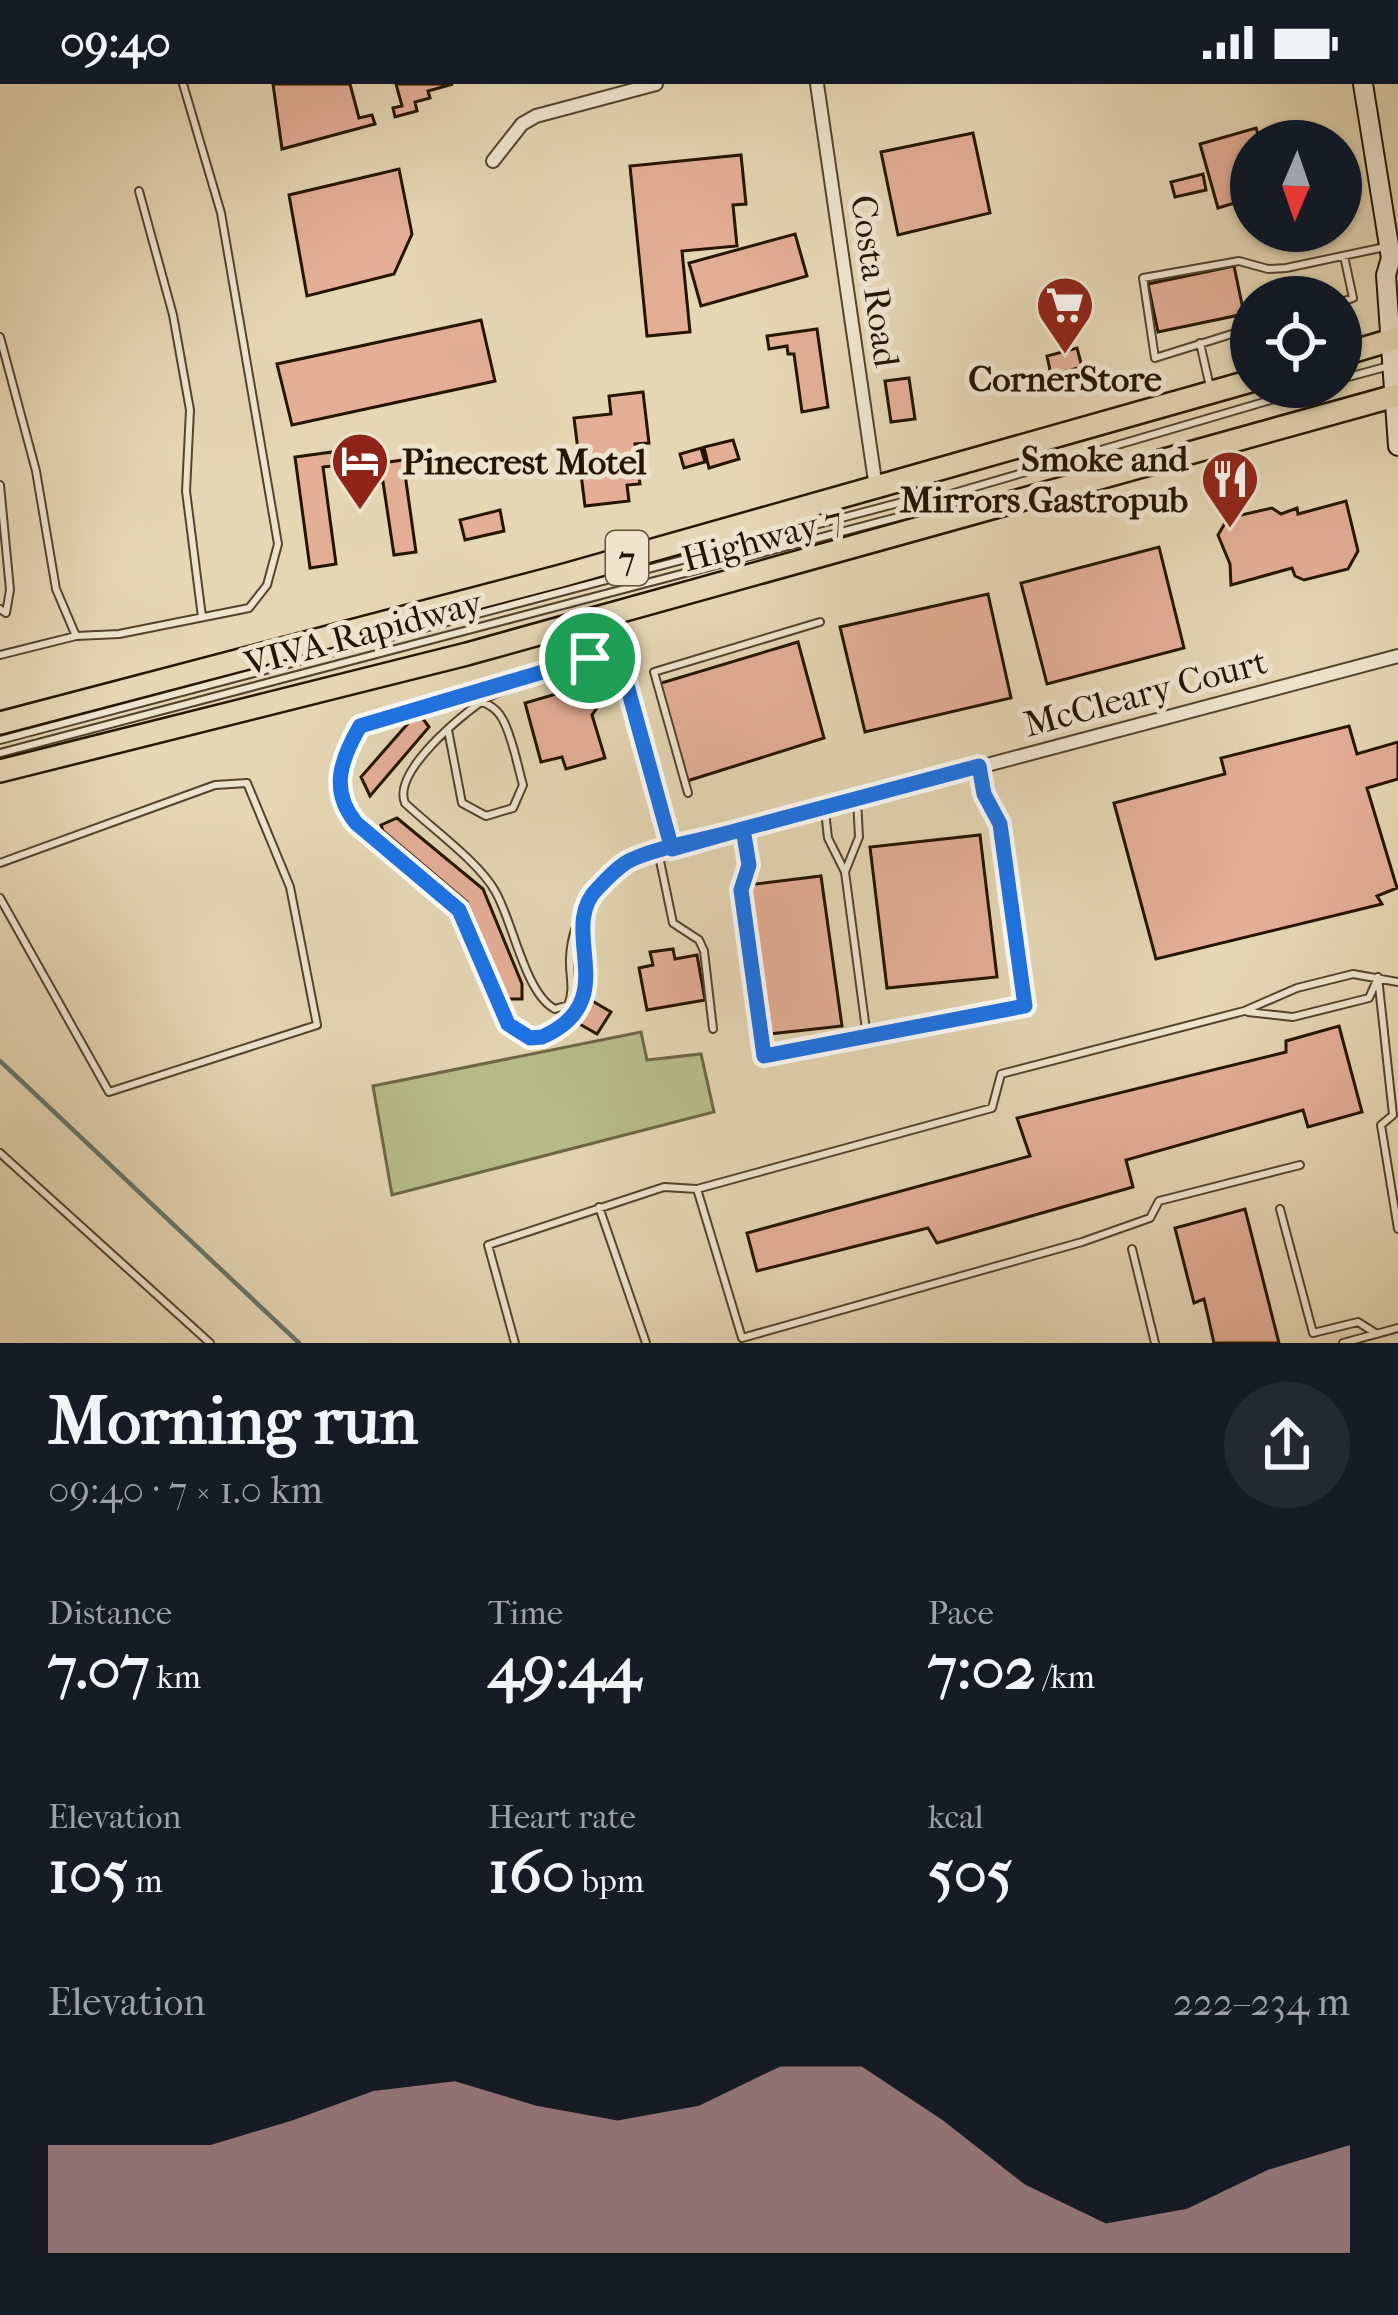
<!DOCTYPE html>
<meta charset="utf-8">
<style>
body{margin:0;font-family:"IM FELL French Canon",serif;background:#242831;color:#f1f3f6;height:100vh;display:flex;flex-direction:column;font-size:45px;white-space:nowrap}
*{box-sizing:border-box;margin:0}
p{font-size:39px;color:#9ea1a6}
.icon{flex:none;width:66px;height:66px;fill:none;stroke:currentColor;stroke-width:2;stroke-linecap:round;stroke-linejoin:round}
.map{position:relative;height:1259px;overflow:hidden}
.side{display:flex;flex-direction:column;background:#171b24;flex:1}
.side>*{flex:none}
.needle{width:78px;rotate:182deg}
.fabs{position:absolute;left:1230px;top:36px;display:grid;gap:24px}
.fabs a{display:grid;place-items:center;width:132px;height:132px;border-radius:50%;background:#171b24;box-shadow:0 3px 9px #0004;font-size:60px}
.pin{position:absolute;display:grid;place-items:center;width:102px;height:102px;color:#fff;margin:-51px;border:6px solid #fff;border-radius:50%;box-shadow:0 3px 12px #0007}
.round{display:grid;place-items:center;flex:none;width:126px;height:126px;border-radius:63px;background:#242831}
.headline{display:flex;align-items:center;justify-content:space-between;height:204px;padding:0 48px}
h1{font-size:66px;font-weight:800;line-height:90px}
.figures{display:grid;grid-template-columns:repeat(3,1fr);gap:18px;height:204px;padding:12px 48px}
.figures div{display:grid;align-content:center}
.figures b{font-size:60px;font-weight:800}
.figures small{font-size:33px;font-weight:400}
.figures p{font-size:33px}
.chart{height:336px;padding:24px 48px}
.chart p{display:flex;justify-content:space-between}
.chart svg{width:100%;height:216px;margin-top:12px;fill:#c59692;opacity:.7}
.status{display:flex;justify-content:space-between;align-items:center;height:84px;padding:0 60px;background:#171b24;direction:ltr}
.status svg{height:33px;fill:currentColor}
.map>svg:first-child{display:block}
.green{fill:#b6bd8b;stroke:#6d6846;stroke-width:3}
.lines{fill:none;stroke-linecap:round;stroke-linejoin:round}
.stream{stroke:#68776a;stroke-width:4.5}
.building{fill:#e4ae97;stroke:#241400;stroke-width:3}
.lane-casing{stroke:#54442d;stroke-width:10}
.street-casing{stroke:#54442d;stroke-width:16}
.secondary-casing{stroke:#241400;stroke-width:22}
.primary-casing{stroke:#241400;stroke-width:26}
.lane{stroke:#eee4ce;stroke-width:6}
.street{stroke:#eee4ce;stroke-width:12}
.secondary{stroke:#eee4ce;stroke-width:18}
.primary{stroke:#e5d6b4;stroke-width:21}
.route-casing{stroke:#fff;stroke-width:24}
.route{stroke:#1a73e8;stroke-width:15}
.labels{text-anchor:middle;stroke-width:10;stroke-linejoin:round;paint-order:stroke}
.shield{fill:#eee4ce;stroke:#61523e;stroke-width:3}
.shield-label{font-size:33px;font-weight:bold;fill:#241400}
.street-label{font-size:36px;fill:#241400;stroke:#eee4ce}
.poi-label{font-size:36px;font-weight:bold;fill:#241400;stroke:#eee4ce}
</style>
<div class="status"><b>09:40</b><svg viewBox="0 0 49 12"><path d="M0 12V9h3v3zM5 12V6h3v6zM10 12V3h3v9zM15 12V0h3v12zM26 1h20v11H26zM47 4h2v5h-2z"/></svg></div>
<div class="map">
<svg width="1398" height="1259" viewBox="0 0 1398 1259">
<rect width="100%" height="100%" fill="#e5d6b4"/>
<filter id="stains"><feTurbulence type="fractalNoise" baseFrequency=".00167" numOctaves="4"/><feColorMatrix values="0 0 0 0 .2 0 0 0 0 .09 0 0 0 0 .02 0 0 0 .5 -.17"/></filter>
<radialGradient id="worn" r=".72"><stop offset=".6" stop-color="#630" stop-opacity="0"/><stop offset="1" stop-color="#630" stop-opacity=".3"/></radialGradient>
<!-- green -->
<path class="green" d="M641,948l6,28 54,-6 13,58 -322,83 -19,-109z"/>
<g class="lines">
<!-- stream -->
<path class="stream" d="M0,977l299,282"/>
</g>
<!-- building -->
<path class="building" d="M273,0h77l9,34 13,-3 3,9 -93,25z
M396,0h57l-25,7 2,7 -15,4 2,9 -22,6 -2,-9 9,-2z
M1256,44l4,13h-9v57l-33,10 -18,-64z
M973,49l17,80 -92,22 -17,-83z
M741,71l5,49 -13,1 4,41 -55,5 8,81 -43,4 -17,-170z
M399,85l13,65 -18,40 -87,22 -18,-101z
M1203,90l3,16 -31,7 -4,-15z
M795,150l12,42 -106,30 -12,-43z
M1234,182l10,48 -86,18 -10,-48z
M481,236l14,61 -203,44 -15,-61z
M817,245l11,78 -26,5 -8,-58h-6l-1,-8 -18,3 -2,-13z
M1077,264l5,19 -31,8 -4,-19z
M909,294l6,41 -24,3 -6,-41z
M643,308l6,51 -14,1 5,40 -13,1 2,16 -44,5 -11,-88 37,-4 -2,-18z
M733,356l6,19 -30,9 -5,-21z
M701,364l4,14 -21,6 -4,-14z
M332,368l1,14 -10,1 13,97 -26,4 -15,-111z
M403,376l13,92 -22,3 -11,-73 -35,5 -2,-19z
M1346,417l12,50 -10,18 -44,11 -9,-4 -3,-8 -61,17 -1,-21 -12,-29 10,-17 44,-10 9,6 16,-6 1,6z
M500,426l4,21 -39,9 -5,-20z
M1159,463l25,101 -137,36 -26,-101z
M988,510l23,104 -146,34 -25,-105z
M798,558l26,96 -137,43 -29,-97z
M573,605l3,10 10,-2 13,8 -7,10 13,43 -39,11 -4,-12 -21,5 -16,-59z
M418,628l11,15 -59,69 -9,-19z
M1349,642l8,28 41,-12v37l-31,9 30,100 -20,8 5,8 -226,55 -42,-156 111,-29 -4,-16z
M397,734l86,71 39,95v15h-14l-41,-97 -84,-71 -2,-6z
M980,751l17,142 -110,11 -17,-141z
M821,792l21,150 -73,8 -21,-149z
M673,865l2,10 22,-4 8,45 -58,10 -8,-42 14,-3 -3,-13z
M589,915l22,13 -14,22 -21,-12z
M1339,942l23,86 -54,15 -5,-17 -177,50 7,27 -196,56 -9,-15 -171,43 -10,-38 283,-77 -13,-38 269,-66v-11z
M1245,1125l34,134h-65l-10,-44 -10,4 -19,-75z"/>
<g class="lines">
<defs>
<path id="lane" d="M139,107l34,124 17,95 -4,81 16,126
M1341,218l12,-4 -9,-42
M1251,244l-96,30 -12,-80 96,-17 29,8 18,-1 99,-21
M0,253l36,134 20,118 20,47 43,-2 130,-26 18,-23 11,-41 -57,-331 -38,-129
M1200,259l10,44
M1341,295l48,-13
M0,401l10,105 -4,23 -6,-4
M0,571l76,-19
M627,606c-8,-11 -17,-18 -30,-20 -20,-2 -93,18 -110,28 -25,16 -95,74 -82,105 25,24 74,59 90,88 18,30 30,103 60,118l13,-4c7,-16 1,-30 2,-47 2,-45 27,-69 58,-97
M444,614c38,-12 146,-55 178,-31l50,182
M448,646l14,73 24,13 27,-8 10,-23c-6,-21 -10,-46 -20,-65 -22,-44 -109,-7 -143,6 -16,28 -23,48 -18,80l117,104 49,114 9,9 25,4c53,-23 49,-74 40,-123
M0,656l921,-243 23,-1 371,-109
M0,669l921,-242 20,-13
M688,709l-34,-121 166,-50
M744,749l5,31 -8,26 23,166 103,-19 -22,-165 -17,-34 -3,-27
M659,772l14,67 26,17 5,11 9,78
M0,779l215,-78 32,-2 43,104 27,138 -208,67 -109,-194
M845,788l14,-35 -2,-37
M1378,893l15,138 -12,10 17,104
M1248,928l45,5 76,-19 8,-18
M867,953l158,-30 -25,-183 -16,-30 -5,-25
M0,1069l210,190
M1300,1081l-141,36 -9,17 -68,24 -340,96 -45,-149 295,-81 9,-34 243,-63 53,-23 56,-14 45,8
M599,1123l47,136
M1280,1125l33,124 45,-11 19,12
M1132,1165l23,94
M515,1259l-27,-98 176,-58 33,2
M1343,1259l55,-15"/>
<path id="street" d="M817,0l59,404
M493,77l29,-37 14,-8 120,-32
M629,776l769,-204"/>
<path id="secondary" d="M1363,0l28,174 -5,17 12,171"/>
<path id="primary" d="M1341,271l57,-17
M0,639l561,-147 690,-195
M0,687l467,-117 931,-259"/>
</defs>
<!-- lane casing -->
<use href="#lane" class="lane-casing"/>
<!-- street casing -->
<use href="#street" class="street-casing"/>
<!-- secondary casing -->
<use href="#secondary" class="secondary-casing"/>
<!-- primary casing -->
<use href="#primary" class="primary-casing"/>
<!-- lane -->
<use href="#lane" class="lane"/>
<!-- street -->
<use href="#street" class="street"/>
<!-- secondary -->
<use href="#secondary" class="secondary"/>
<!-- primary -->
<use href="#primary" class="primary"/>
</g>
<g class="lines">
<defs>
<path id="route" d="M590,574l-230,68c-19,33 -31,64 -4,97l103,87 49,114 22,14 12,-1c84,-37 13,-107 56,-149 9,-9 22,-24 35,-29 32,-14 72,-19 106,-29 80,-21 160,-43 240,-64l5,28 16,30 25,182 -261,50 -23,-166 8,-25 -6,-36 -71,20 -50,-182 -18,-9h-14"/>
</defs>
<!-- route casing -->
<use href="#route" class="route-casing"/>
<!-- route -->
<use href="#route" class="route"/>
</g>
<!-- icons -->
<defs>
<symbol id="supermarket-pin" viewBox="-11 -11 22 30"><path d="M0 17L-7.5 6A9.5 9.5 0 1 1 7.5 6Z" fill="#8f2418" stroke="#eee4ce"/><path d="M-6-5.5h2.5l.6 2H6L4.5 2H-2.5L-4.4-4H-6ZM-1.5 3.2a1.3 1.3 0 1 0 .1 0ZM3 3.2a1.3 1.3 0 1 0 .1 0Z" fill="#fff"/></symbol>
<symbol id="hotel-pin" viewBox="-11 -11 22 30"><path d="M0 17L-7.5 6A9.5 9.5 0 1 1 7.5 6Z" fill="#8f2418" stroke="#eee4ce"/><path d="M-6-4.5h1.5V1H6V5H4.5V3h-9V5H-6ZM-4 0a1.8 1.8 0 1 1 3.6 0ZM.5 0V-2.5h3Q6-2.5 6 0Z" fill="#fff"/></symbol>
<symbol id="restaurant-pin" viewBox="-11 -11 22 30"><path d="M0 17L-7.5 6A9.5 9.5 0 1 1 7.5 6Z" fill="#8f2418" stroke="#eee4ce"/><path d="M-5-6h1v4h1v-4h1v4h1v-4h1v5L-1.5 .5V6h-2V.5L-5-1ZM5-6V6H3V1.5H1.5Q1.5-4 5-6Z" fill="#fff"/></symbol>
</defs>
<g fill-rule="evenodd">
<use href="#supermarket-pin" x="1032" y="188" width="66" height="90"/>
<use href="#hotel-pin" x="327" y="344" width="66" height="90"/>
<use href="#restaurant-pin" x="1197" y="362" width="66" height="90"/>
</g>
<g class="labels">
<!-- shield labels -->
<rect class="shield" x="606" y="447" width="42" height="54" rx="9"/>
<g class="shield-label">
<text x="627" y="486">7</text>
</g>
<!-- street labels -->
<g class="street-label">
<text transform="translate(876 197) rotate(82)" y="13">Costa Road</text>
<text transform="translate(762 454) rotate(-15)" y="13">Highway 7</text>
<text transform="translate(363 548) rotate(-15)" y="13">VIVA Rapidway</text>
<text transform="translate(1145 608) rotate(-15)" y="13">McCleary Court</text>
</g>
<!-- poi labels -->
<g class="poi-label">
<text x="1065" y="307">CornerStore</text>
<text x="1188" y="387" text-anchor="end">Smoke and<tspan x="1188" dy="41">Mirrors Gastropub</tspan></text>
<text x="402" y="390" text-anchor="start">Pinecrest Motel</text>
</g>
</g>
<rect width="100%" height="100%" filter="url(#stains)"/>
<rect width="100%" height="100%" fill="url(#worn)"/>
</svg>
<div class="fabs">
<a><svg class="needle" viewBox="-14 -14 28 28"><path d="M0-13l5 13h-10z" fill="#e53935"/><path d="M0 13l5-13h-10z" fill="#9ea1a6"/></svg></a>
<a><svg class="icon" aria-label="locate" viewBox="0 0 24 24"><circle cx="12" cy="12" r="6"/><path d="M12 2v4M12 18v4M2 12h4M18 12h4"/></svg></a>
</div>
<div class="pin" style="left:590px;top:574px;background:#1e9e55"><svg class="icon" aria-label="arrive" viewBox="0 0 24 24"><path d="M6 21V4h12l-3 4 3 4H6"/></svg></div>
</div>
<section class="side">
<div class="headline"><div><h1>Morning run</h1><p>09:40 · 7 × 1.0 km</p></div><a class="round"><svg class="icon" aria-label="share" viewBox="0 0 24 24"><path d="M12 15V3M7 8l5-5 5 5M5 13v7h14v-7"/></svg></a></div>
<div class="figures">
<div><p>Distance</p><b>7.07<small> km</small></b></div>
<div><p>Time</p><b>49:44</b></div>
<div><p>Pace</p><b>7:02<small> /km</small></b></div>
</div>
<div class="figures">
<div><p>Elevation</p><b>105<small> m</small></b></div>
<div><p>Heart rate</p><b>160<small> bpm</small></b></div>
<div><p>kcal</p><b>505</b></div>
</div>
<div class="chart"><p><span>Elevation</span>222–234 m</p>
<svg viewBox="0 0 160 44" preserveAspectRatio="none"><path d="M0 44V22L10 22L20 22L30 17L40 11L50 9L60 14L70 17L80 14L90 6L100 6L110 17L120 30L130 38L140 35L150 27L160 22V44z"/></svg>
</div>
</section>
